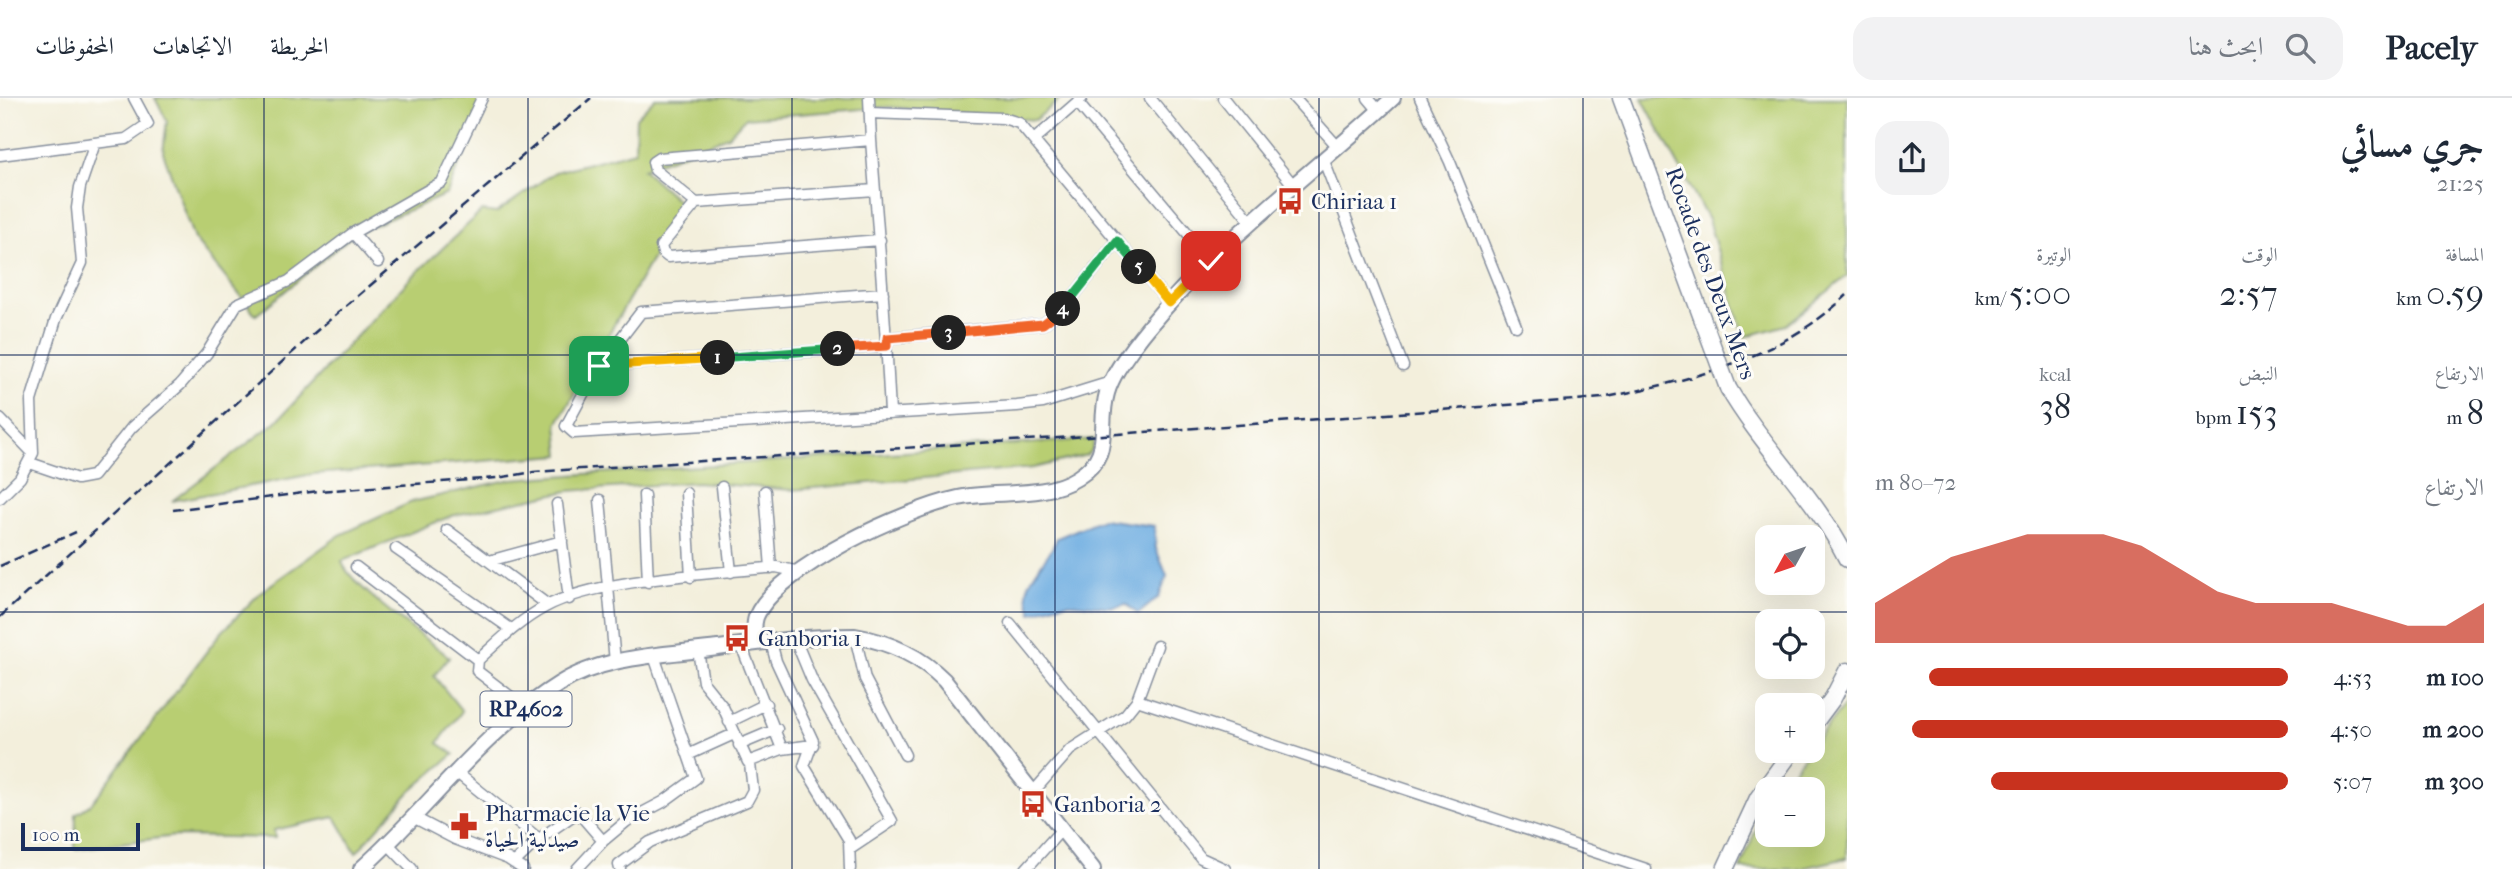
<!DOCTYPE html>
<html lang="ar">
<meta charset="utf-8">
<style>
body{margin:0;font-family:"IM FELL French Canon",Amiri,serif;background:#f2f2f3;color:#1f2937;direction:rtl;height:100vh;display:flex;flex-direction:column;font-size:26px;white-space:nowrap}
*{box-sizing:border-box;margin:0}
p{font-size:23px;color:#747a83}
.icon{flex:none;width:38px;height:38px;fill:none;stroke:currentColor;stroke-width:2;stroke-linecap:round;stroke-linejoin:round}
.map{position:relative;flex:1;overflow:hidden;direction:ltr}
.details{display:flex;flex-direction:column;background:#fff;width:665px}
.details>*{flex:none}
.needle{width:46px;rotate:230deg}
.tools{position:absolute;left:1755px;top:427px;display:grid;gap:14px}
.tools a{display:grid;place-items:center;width:70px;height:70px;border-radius:14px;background:#fff;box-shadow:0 7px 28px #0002;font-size:35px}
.scale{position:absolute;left:21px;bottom:18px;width:119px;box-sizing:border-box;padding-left:7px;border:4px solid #1b2f5e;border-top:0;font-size:19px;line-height:24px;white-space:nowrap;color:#1b2f5e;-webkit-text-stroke:5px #fdfcf7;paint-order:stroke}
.pin{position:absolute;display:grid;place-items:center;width:60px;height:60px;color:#fff;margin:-30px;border-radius:14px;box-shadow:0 4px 10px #0006}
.km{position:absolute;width:35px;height:35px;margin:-18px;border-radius:50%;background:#222;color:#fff;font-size:19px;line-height:35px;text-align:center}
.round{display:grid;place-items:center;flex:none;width:74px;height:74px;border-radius:21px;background:#f2f2f3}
.headline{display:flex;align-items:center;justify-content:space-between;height:119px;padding:0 28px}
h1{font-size:38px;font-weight:600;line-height:52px}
.stats{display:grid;grid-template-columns:repeat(3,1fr);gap:10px;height:119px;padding:7px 28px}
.stats div{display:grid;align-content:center}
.stats b{font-size:35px;font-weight:600}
.stats small{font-size:19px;font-weight:400}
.stats p{font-size:19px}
.chart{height:196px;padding:14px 28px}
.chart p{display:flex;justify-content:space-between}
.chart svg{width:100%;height:126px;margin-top:7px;fill:#c8321e;opacity:.7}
ul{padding:0 28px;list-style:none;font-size:23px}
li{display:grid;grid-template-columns:112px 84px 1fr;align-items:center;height:52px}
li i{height:18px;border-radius:9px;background:#c8321e}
header{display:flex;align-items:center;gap:42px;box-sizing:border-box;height:98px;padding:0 35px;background:#fff;border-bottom:2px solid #e0e1e3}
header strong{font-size:33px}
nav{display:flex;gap:38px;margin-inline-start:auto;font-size:24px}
.search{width:490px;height:63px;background:#f2f2f3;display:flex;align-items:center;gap:18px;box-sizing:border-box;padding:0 24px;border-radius:21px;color:#747a83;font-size:26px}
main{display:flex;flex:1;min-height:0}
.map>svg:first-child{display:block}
.green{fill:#b8ce72;stroke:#6a7e68;stroke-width:2}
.water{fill:#6eade1;stroke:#446ea0;stroke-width:2}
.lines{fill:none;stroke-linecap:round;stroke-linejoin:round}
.minor-casing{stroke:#878f9d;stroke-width:13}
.secondary-casing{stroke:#878f9d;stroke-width:18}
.primary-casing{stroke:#878f9d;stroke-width:18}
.trunk-casing{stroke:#878f9d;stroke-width:19}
.minor{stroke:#fff;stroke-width:10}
.secondary{stroke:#fff;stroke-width:14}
.primary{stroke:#fff;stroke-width:14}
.trunk{stroke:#fff;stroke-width:16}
.rail{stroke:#1b2f5e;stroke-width:2.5;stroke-dasharray:10 5;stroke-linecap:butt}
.trunk-bridge-casing{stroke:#878f9d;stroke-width:19;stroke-linecap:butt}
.trunk-bridge{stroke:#fff;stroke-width:16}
.split-1-casing{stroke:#fff;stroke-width:14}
.split-2-casing{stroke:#fff;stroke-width:14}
.split-3-casing{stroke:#fff;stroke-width:14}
.split-4-casing{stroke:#fff;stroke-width:14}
.split-5-casing{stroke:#fff;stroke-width:14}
.split-6-casing{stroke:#fff;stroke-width:14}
.split-1{stroke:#f5b400;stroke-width:9}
.split-2{stroke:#22a559;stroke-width:9}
.split-3{stroke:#f0652b;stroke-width:9}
.split-4{stroke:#f0652b;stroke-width:9}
.split-5{stroke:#22a559;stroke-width:9}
.split-6{stroke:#f5b400;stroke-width:9}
.grid{fill:none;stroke:#1b2f5e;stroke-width:2;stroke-opacity:0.55}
.labels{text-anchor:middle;stroke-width:6;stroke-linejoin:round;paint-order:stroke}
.shield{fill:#fdfcf7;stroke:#5f6c8c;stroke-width:2}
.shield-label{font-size:21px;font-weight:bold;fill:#1b2f5e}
.poi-label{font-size:23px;fill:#1b2f5e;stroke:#fdfcf7;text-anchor:start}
.street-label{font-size:23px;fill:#1b2f5e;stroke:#fdfcf7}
</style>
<header>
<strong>Pacely</strong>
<div class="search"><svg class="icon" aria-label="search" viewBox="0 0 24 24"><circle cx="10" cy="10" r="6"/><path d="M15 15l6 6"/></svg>ابحث هنا</div>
<nav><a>الخريطة</a><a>الاتجاهات</a><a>المحفوظات</a></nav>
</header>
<main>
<section class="details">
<div class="headline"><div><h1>جري مسائي</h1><p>21:25</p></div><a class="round"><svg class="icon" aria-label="share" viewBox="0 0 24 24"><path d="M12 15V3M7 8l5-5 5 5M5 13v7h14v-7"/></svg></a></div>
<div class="stats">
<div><p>المسافة</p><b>0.59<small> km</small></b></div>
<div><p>الوقت</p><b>2:57</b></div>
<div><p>الوتيرة</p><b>5:00<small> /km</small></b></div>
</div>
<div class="stats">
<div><p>الارتفاع</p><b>8<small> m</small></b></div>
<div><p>النبض</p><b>153<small> bpm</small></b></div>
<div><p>kcal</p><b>38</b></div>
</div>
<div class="chart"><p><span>الارتفاع</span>72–80 m</p>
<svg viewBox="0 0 160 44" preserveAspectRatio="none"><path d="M0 44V30L10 22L20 14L30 10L40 6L50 6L60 6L70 10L80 18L90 26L100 30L110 30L120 30L130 34L140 38L150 38L160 30V44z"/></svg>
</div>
<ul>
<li><b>100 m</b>4:53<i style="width:87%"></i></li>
<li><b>200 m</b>4:50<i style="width:91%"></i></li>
<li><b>300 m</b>5:07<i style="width:72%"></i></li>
</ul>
</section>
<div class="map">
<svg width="1847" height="771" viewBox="0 0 1847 771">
<rect width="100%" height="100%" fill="#fdfcf7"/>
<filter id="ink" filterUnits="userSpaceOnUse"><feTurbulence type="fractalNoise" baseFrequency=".0143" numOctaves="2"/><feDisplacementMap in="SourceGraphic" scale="14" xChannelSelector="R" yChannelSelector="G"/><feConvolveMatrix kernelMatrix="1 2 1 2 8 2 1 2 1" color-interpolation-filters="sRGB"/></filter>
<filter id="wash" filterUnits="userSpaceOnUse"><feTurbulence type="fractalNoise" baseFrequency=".00686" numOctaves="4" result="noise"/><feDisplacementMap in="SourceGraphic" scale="28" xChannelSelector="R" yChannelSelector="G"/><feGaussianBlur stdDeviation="1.57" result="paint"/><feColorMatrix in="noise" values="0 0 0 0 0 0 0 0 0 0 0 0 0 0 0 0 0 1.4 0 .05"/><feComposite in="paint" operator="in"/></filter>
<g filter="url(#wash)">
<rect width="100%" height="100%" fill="#f3efdc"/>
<!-- green -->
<path class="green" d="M155,0h330l-38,96 -92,39 -99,82 -62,-76 -31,-87 4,-31z
M655,0h407l-27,22 -146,-13 -144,11 -17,18 -85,33 40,36 -126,219 3,31 -247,19 -141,27 104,-79 135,-144 71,-67 14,2 59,-41 80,-21 1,-33z
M1642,0h205v178l-61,49 -42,12 -36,-117z
M1094,341l-1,9 -6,7 -54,13 -241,22 -95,-8 -129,9 -117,25 -109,45c3,21 86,79 107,96l-15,19 28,35 -24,32 16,11 -44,38 -54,61 -21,-36 -61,13 1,8 -100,-2 -100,13 1,-35 15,-10 129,-170 42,-43 78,-56 72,-33 100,-23z
M1847,604v156l-49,11h-58l19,-47 8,-14 1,27h45v-46h-33l28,-38h5v-7z"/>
<!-- water -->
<path class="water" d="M1102,421l52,7 2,23 11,27 -8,21 -21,17 -12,-10c-20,7 -40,-2 -61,-1 -11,1 -23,7 -33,10 -1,-6 -6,-15 -5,-21 3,-20 24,-35 30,-54z"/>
</g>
<g filter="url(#ink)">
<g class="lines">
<defs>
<path id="minor" d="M869,0l2,42
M1150,0l102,125
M1223,0l71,88
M1294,0l45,50
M1368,0l11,13
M1420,0l30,64 66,164
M1077,4l134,159
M870,15l133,5 16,5 150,180
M1035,41l47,-41
M0,57l126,-16 22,-15 -14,-26
M1324,63l79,205
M696,105l179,-13
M880,142l-212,17 -5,-4 -2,-7 35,-43 -41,-33 -2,-8 6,-4 212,-18c7,91 15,183 19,274
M378,164l-25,-29 89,-51 40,-84
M883,195l-242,19 -46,60 -29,54 8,7 443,-27 26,-3 68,-21
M887,240l156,-14 20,-15 54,-68
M599,268l288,-20
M0,321l33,34
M30,365l47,16 16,-3 39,-49 48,-42 27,-32 30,-49 52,-23 64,-48
M722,389l9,85
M765,393l6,77
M686,395l5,84
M644,397l4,87
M0,400l20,-20 13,-25 -2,-52 25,-82 26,-56 -5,-55 3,-21 15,-44
M600,402l15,162
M557,406l12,95
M447,432l101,75
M396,451l115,80
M489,463l73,-20
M356,469l122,93c22,-20 41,-39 67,-53 53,-29 169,-33 231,-40l24,5
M1010,525l191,235 24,11
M855,538l10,43 40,76
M795,541l17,41 80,141 -42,28
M771,544l5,19 37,80 -9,25 45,74 1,29
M741,547l41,104
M698,552l5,32 20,25 25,55 34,-13 31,-4
M478,562l-1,11 34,26
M1137,602l509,169
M729,624l37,-18
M739,647l38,-16
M690,656l44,-20
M456,674l83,67 -25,24
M1034,693l36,-41 55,-35 12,-15 20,-54
M413,719l42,22 53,20 15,10
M539,741l39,-27 25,29 24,-20 36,-19 33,-24 -42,-122
M388,746l24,25
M577,771l26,-28
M620,771l-1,-4 31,-23 97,-41 6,-11 -3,-26
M1026,771l36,-40"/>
<path id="secondary" d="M755,545c0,-9 -2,-17 1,-26 21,-50 151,-108 202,-119 38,-8 86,1 119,-20 38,-24 20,-50 30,-85 5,-17 16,-32 26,-46 72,-96 173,-168 260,-249"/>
<path id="primary" d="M361,771c67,-60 121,-137 198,-185 46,-29 106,-29 159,-36 46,-6 91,-12 137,-12 34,6 65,20 89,44l149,189"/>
<path id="trunk" d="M1621,0l94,255
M1728,290c35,60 88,109 119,171
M1813,627l20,-27 14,-27
M1725,771l33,-71 34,-47"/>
</defs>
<!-- minor casing -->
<use href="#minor" class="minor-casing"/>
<!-- secondary casing -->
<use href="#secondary" class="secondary-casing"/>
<!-- primary casing -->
<use href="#primary" class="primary-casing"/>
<!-- trunk casing -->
<use href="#trunk" class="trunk-casing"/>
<!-- minor -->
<use href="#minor" class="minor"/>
<!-- secondary -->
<use href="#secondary" class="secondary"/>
<!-- primary -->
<use href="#primary" class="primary"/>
<!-- trunk -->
<use href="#trunk" class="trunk"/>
<!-- rail -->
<path class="rail" d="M173,412l145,-19 179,-13 37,-6 569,-37 499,-37c86,-17 180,-40 245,-103
M0,468l76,-34
M0,519l313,-283 278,-236"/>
<defs>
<path id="trunk-bridge" d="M1715,255l13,35"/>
</defs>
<!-- trunk-bridge casing -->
<use href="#trunk-bridge" class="trunk-bridge-casing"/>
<!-- trunk-bridge -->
<use href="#trunk-bridge" class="trunk-bridge"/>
</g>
</g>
<g class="lines" filter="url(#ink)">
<defs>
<path id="split-1" d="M599,268l119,-8"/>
<path id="split-2" d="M718,260l120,-9"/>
<path id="split-3" d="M838,251l49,-3v-8l62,-5"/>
<path id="split-4" d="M949,235l94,-9 20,-15"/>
<path id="split-5" d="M1063,211l54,-68 22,26"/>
<path id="split-6" d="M1139,169l30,36 42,-42"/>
</defs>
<!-- split-1 casing -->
<use href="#split-1" class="split-1-casing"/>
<!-- split-2 casing -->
<use href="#split-2" class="split-2-casing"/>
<!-- split-3 casing -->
<use href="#split-3" class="split-3-casing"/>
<!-- split-4 casing -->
<use href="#split-4" class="split-4-casing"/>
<!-- split-5 casing -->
<use href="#split-5" class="split-5-casing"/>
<!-- split-6 casing -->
<use href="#split-6" class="split-6-casing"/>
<!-- split-1 -->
<use href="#split-1" class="split-1"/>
<!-- split-2 -->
<use href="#split-2" class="split-2"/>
<!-- split-3 -->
<use href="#split-3" class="split-3"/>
<!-- split-4 -->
<use href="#split-4" class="split-4"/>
<!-- split-5 -->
<use href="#split-5" class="split-5"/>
<!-- split-6 -->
<use href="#split-6" class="split-6"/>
</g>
<!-- grid -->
<path class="grid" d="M264,0v771M528,0v771M792,0v771M1055,0v771M1319,0v771M1583,0v771M0,257h1847M0,514h1847"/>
<!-- icons -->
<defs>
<symbol id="bus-bare" viewBox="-9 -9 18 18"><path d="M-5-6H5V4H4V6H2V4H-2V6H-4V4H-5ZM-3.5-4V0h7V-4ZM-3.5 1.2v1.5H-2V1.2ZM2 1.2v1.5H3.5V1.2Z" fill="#c8321e" stroke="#fdfcf7" stroke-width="2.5" paint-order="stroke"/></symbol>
<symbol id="pharmacy-bare" viewBox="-9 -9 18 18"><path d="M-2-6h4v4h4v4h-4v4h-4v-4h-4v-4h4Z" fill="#c8321e" stroke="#fdfcf7" stroke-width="2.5" paint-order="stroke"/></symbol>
</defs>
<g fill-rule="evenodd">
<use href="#bus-bare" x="1271" y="84" width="38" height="38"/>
<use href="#bus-bare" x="718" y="521" width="38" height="38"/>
<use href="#bus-bare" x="1014" y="687" width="38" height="38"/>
<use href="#pharmacy-bare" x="445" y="709" width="38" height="38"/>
</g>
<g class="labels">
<!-- shield labels -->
<rect class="shield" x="480.5" y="593.5" width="91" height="35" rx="5"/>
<g class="shield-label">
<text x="526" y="618">RP4602</text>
</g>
<!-- poi labels -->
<g class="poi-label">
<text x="1311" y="111">Chiriaa 1</text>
<text x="758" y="548">Ganboria 1</text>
<text x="1054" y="714">Ganboria 2</text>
<text x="485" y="723">Pharmacie la Vie<tspan x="485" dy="26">صيدلية الحياة</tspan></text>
</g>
<!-- street labels -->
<g class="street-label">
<text transform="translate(1711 175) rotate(70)" y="8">Rocade des Deux Mers</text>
</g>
</g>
</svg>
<div class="tools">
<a><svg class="needle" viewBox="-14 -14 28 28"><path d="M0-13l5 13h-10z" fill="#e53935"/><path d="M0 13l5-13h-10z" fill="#747a83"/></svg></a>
<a><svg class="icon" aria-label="locate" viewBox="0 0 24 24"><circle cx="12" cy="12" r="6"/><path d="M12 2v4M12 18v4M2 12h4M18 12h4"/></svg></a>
<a>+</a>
<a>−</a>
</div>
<div class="scale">100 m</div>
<div class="pin" style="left:599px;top:268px;background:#1e9e55"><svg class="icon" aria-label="arrive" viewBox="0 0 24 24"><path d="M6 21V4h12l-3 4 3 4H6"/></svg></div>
<div class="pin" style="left:1211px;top:163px;background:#d93025"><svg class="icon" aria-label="check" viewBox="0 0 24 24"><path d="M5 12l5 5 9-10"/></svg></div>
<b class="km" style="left:718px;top:260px">1</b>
<b class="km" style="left:838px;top:251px">2</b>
<b class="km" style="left:949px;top:235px">3</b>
<b class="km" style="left:1063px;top:211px">4</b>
<b class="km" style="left:1139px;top:169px">5</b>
</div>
</main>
